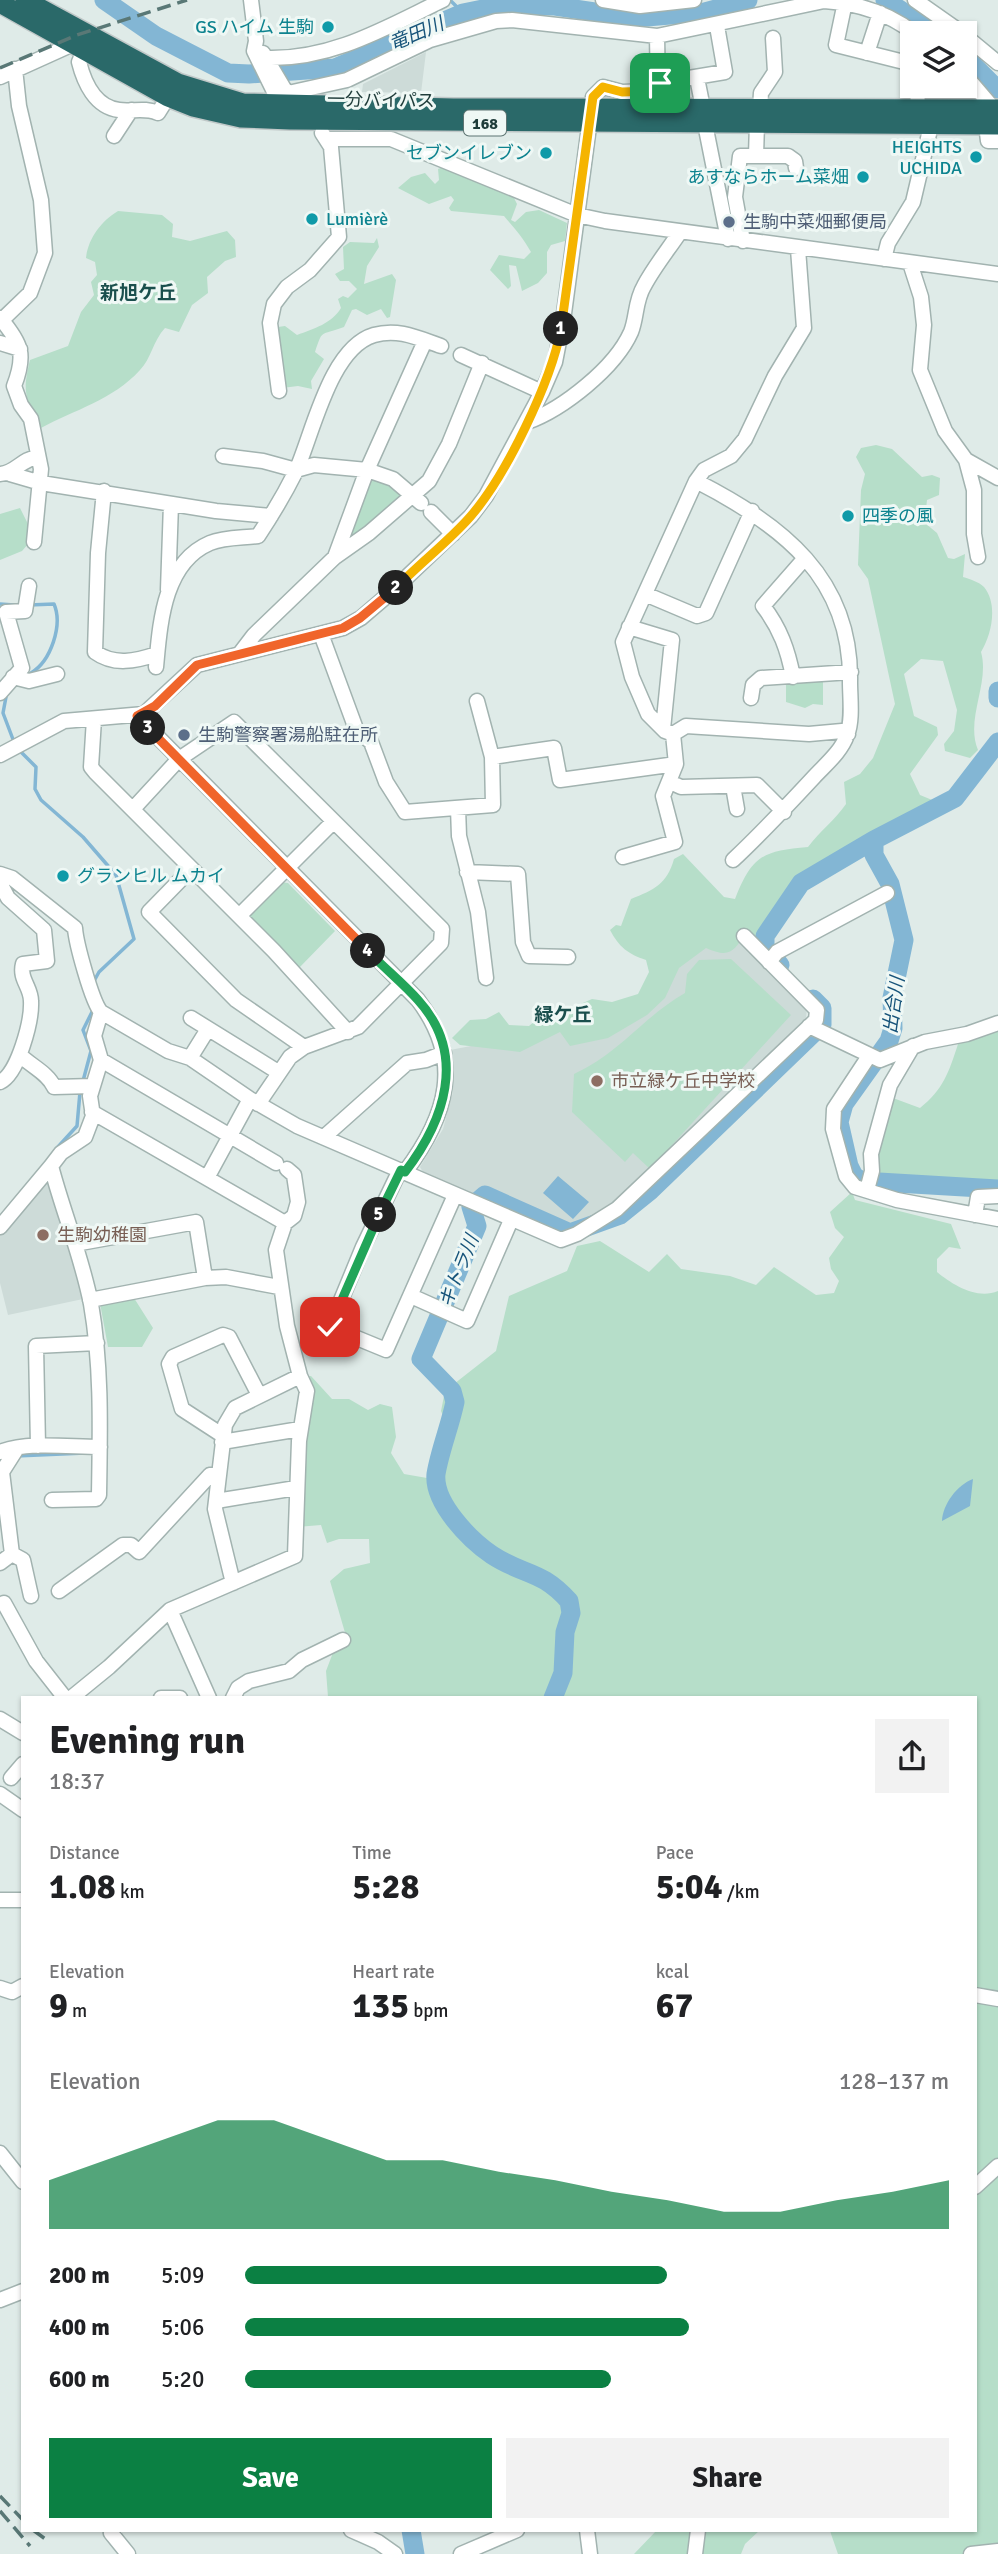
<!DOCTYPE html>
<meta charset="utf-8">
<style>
body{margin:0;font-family:Signika,"Noto Sans JP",sans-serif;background:#f2f2f2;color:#202124;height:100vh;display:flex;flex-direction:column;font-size:26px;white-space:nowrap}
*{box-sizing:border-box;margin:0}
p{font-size:23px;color:#757577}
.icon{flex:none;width:38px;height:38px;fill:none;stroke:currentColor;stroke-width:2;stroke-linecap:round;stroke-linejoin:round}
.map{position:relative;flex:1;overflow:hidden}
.details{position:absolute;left:21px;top:1696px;width:956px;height:836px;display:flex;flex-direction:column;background:#fff;border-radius:0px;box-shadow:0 2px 5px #0004}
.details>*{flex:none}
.fabs{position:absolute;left:900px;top:21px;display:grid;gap:14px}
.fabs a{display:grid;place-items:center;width:77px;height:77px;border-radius:0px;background:#fff;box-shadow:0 2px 5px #0004;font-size:35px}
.pin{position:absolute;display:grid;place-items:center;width:60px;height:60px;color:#fff;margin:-30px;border-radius:14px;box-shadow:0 4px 10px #0006}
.km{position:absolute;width:35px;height:35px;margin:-18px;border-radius:50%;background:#222;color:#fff;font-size:19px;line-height:35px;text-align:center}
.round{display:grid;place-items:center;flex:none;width:74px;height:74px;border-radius:0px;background:#f2f2f2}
.headline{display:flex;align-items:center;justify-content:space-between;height:119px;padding:0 28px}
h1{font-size:38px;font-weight:700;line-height:52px}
.stats{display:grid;grid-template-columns:repeat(3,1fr);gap:10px;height:119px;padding:7px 28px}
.stats div{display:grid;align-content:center}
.stats b{font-size:35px;font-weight:700}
.stats small{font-size:19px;font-weight:400}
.stats p{font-size:19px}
.chart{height:196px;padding:14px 28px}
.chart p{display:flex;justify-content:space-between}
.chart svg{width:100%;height:126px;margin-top:7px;fill:#0b8043;opacity:.7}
.button{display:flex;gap:14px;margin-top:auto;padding:14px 28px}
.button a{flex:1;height:80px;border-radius:0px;background:#0b8043;color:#fff;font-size:28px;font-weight:700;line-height:80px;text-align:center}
.button a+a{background:#f2f2f2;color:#202124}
ul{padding:0 28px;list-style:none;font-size:23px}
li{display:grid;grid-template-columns:112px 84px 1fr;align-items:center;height:52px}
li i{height:18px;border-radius:9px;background:#0b8043}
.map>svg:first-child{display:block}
.built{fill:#cddbd8}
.green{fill:#b6dec9}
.water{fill:#83b6d4}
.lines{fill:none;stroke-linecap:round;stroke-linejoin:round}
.stream{stroke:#83b6d4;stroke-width:3.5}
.river{stroke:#83b6d4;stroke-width:19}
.minor-casing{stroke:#a2b3b0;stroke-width:17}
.highway-casing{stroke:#c0c8c8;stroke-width:22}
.minor{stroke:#fff;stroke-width:14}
.highway{stroke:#2a6969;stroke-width:19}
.rail{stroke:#597876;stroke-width:3.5;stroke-dasharray:14 7;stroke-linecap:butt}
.split-1-casing{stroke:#fff;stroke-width:14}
.split-2-casing{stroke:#fff;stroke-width:14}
.split-3-casing{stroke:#fff;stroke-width:14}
.split-4-casing{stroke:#fff;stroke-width:14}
.split-5-casing{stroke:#fff;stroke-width:14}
.split-6-casing{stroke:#fff;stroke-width:14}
.split-1{stroke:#f5b400;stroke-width:9}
.split-2{stroke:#f5b400;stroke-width:9}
.split-3{stroke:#f0652b;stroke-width:9}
.split-4{stroke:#f0652b;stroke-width:9}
.split-5{stroke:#22a559;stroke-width:9}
.split-6{stroke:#22a559;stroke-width:9}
.culture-dot{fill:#0f9aa8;stroke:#eff8f5;stroke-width:2.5}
.service-dot{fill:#5c6f8a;stroke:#eff8f5;stroke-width:2.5}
.education-dot{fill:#8d6e63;stroke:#eff8f5;stroke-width:2.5}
.labels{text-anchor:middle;stroke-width:6;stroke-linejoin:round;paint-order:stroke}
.shield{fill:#eff8f5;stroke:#5d7472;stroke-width:2}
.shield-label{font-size:16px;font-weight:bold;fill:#1f3c3a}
.culture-label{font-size:18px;fill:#0d838f;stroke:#eff8f5;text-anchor:end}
.street-label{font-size:18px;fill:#1f3c3a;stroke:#eff8f5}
.service-label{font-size:18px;fill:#4e5e75;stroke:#eff8f5;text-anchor:start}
.education-label{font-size:18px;fill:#785e54;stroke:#eff8f5;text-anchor:start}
.water-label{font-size:19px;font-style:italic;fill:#17547a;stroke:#eff8f5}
.neighbourhood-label{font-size:19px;font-weight:bold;fill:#1a4f4d;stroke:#eff8f5}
</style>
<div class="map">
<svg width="998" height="2554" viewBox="0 0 998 2554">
<rect width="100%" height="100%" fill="#dfebe8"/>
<!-- built -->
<path class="built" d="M426,52l-5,41 -59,-1 1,-8z
M722,920l85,86 -1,13 -156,150 -5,11 -76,54 -146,-62 -3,-5 23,-38 10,-37 -3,-42 110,-21 45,8z
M43,1178l7,2 33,119 -75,16 -8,-32v-52z"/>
<!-- green -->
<path class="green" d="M443,167l71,31 3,6 -6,16 4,2 11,-10 13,-2 28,13 -2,18 -14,4 -4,7v21l-9,10 -16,8 -6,-25 -7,-1 2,21 -3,3 -18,-19 9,-15 25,4 7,-7c-9,-16 -16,-23 -27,-36l-53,-5 -2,-3 5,-8 -3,-4 -22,8 -31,-16 13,-11 14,-4 10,11 4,-4 -1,-11z
M118,211l44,4 11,9 -1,13 18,4 37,-10 8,9 1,17 -11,4 -18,16 1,16 -16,12 -13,27 -14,-4c-12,13 -14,31 -25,42 -27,30 -66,40 -99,58 -16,-29 -19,-36 -11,-68l38,-14 13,-34 13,-17 -3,-13 6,-7 -2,-13 -9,-4c2,-19 15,-37 32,-47z
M377,238l2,9 -12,19 -3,18 28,-10 4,6 -6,37 -3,1 -6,-9 -14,6 -11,-6 -4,1 -8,17c-25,9 -21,2 -29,25l9,7 -13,22 1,8 -14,-3 -16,2 -7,-56 3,-5 7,-1 12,9c17,-6 35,-12 44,-27l-3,-9 5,-3 5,2 9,-9 -8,-8h-9l-5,-7 9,-5 -1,-22 7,-5 24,1z
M876,445l16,4 30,28 10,-2 8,3 -1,17 -12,5 -1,9 -7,9 18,15 11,25 6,1 11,-5 -2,23c7,2 16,5 21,10 14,17 8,47 -3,65 9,31 -16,67 -3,98l-8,8 -25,-7 -1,-7 10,-13 3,-21 -14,-49 -22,-2 -17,15 10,42 23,11 1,8 -28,39 10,21 17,7 -137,76 -44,64 -9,-10c-14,19 -16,27 -41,16l-27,20 -14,30 -18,17 -39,23 -38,8 -10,-14 -40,20 -60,-7 -8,-7 18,-18 16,-1 13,-7 10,13 20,1 20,-17 18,1 25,-11 20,3 26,-8 11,-22 -3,-12c-18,-6 -27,-13 -36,-30l6,-5 5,1 10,-27c23,-9 36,-15 43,-40l9,-5 41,43 11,2c17,-43 27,-48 73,-52 12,-16 27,-27 38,-43l-2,-22 16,-8 13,-16 22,-54 -27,-125 -10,-14 3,-75 4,-16 -9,-17 5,-9z
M376,476l28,19 -53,44 -3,-1 21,-59z
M20,508l8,16 1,19 -7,8 -22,9v-46z
M823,680v25l-10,-1 -8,4 -19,-6v-20z
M280,882l8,1 47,48 -36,37 -49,-49v-6z
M731,959l60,56 -141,154 -17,-16 -8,9 -53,-50 2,-38c46,-21 69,-57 111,-81l2,-19 12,-14z
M998,1030v156l-123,-5 -1,-23 19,-60 27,10c23,-18 29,-36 38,-64z
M852,1192l3,8 96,24 10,25 -12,-2 -12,12v13c16,13 40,28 61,19v1263h-160l-8,-23 145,-1v-832l-647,-1 -2,-26 8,-21 14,-7 -18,-62 14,-12 26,-6 -1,-24h-30l-12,4 -6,-18 -24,2 7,-150 7,-1 21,23h17l19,11 12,-6 12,3 4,30 -5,16 13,21 23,4 19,-55 -5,-12 4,-20 51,-40 13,-55 58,-25 10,-25 23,-5 49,31 18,-18 14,15 49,7 26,9 18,-18 42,28 18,-2 5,-12 -8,-12 -2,-11 15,-21 -9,-9 -5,-16z
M134,1298l19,30 -11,19h-34l-8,-44z
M656,2531h103l-14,13 -4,10h-107z"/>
<!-- water -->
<path class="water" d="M558,1176l31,26 -16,17 -30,-26z
M973,1479l-3,27 -28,15c1,-17 15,-36 31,-42z"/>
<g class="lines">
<!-- stream -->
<path class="stream" d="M450,0l13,13
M0,604l14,1
M29,605l25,-1c9,21 -3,57 -23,69
M6,697l-3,16 11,29
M18,749l18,18 -1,22 6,11 42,37 33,38 18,64 -35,33 -5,9
M83,1081l8,-30 -8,-21 10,-20
M56,1149l21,-23 3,-34
M16,1456l69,-3"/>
<!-- river -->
<path class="river" d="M104,0l52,36 31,16 41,21 21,1 86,-6 128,-55 40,-8 52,1 80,12 70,-6 43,-12
M885,0l51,33
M964,56l34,34
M998,691v7
M998,742l-43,56 -81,42v15l16,29 14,56 -12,58 1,30 -4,13 -45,63 -5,18 10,44 5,10 8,5 136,8
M780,965l-15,-18v-11l36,-53 73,-43
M553,1698l10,-25 2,-41 6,-19 -2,-12c-29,-32 -45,-25 -77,-46 -22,-15 -59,-52 -56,-81 4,-24 14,-48 19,-72l-3,-11 -31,-32 56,-133 -6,-19 14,-12 85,38 50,-18 31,-25 171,-165v-17l-9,-9
M411,2530l4,24"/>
<defs>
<path id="minor" d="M251,0l5,41 -2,10 29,59
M603,0l37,6 54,-6
M915,0l47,33
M845,2l-9,43 76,19
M964,35l34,28
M84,51l-5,11c5,20 16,45 40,48 14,2 25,-3 39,3l10,-16
M263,53l29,49
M867,53l13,-40
M266,58c66,2 119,-30 177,-58
M964,74l30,35
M0,77l73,-33
M697,78l6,30
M659,83l66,-11 -8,-46
M917,86l1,22
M288,93l59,-13 83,-40 66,-19 16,-1 145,16 167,-35c33,2 64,12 90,32
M760,108l1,-15 14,-21 -2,-34
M705,124l23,115
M986,125l2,16h10
M114,136l17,-26
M326,139h65l186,76 28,6 393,53
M756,156l1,-33
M743,241l-8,-44 5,-41h48l7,5 1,7
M884,259l4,-16 25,-41 20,-85
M910,263l11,34 3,28 -4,45 25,61 21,29 32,18
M0,318c22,26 26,37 14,68l7,19 10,14 10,50 -7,73
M2,320l28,-27 15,-40 -4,-53 -22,-94 -4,-37
M0,343l20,6
M461,355l81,37
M279,391l-9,-68 4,-19 13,-17 23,-17 29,-33 -8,-90 -9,-14
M527,422c36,-13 88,-54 104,-90 6,-15 4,-31 13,-46 10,-19 24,-36 36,-54
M223,456l40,5 33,9 18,-5 53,5 26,9 28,24
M966,460l8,30v44l4,23
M0,474c16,-1 21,-15 38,-17
M10,474l31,9 175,28 55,5
M696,481c86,44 156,97 154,201 0,16 3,38 -3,53 -6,17 -21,29 -33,42 -26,28 -52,56 -81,83
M104,491l-6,62 -3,99c19,14 41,9 62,2
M431,512l22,22
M335,557l32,-87 58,-129
M168,590l3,-86
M645,594l52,22 9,-3 46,-102
M629,627l43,13 -9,89
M321,634l35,95 15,13 15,40 19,30 88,-7 -1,-48 -15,-56
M241,652l13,-17 81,-78 34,-24 60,-52 20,-37 33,-81
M156,667c4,-42 7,-104 54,-124 14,-6 33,-5 48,-7 14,-21 27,-43 38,-65 17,-38 34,-123 78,-136 24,-7 44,3 67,11
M13,677l16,4 28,-7
M793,677c-5,-27 -13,-49 -30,-71l42,-48
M0,693l22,-25 -16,-56 19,-1 4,-25
M751,698l2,-13 8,-7 90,-6
M137,716l281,284c46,61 29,116 -13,172
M94,719l-3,48 4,5 179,179 74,81
M673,734l-8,-3 -17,-17 -16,-37 -9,-35 73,-161 8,-11 27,-14 14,-17 30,-63 29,-48 -6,-79
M673,734l13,-8 123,8 33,-3 6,3
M0,755l64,-34 80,-7 53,-49 146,-37 18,-10 28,-24 82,-78 15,-20 56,-104 13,-30 8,-41 30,-224 10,-10 19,5 36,-1 -1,-55
M492,757l62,-9 6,32 116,-16
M670,782l11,5 76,-2 27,27
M733,786l4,23
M458,808l1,28 19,76 8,66
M133,809l46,-50 55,-37 208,207 -1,14 -83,84 -54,20 -14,10 -32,47
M623,857l52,-15 -12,-46 13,-32 -3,-30
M190,870l-41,42 87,88 68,47
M467,872l51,2 5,68 6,14 39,1
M0,874l12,4 63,50c1,15 17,74 26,84l-7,24 7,24 -11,36 3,20 -8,21 -24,16 -10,13c12,46 31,91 40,138 11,63 9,128 8,191l-3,4 -44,1
M0,883l8,15 36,32 3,31 -24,3c-4,15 8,23 8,37 1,20 -13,73 -31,81
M239,916l94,-94
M769,962l8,-10 110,-59
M101,1012l67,39 22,7 60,41
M191,1018l87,54
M809,1026l71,34 45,-18 42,-8 31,-11
M20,1055c11,11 28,18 34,32l39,-1
M869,1056l-35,53 -1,20 13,47 9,11 42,13 101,19
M190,1058l18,-29
M101,1060l175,103
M92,1112l193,111
M324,1137l83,-74 19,-3 18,-7
M400,1170l-37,77 -33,80 56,23 69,-155
M207,1178l43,-79 47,27 264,114 16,-6 40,-25 199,-189 1,-10 -73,-74
M867,1190l5,-19 -1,-17 19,-69 23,-39
M975,1215l3,-18 20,-1
M0,1227l51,-61
M75,1244l121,-22 9,56
M411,1296l56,25 44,-101
M90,1300l115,-22 21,-1 53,10
M222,1435l-40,-26 -13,-45 4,-7 50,-22 6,2 30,58
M222,1442l78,-13
M38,1446l-2,-100 61,-3
M0,1452c28,-11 69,-5 100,-5
M216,1501l80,-13
M12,1554l11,6 8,36
M0,1563l12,-9 -10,-82 14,-22
M233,1583l-18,-74 10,-84 10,-17 65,-32
M59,1591l64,-46h8l8,7 71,-77 8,-1
M4,1603l32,58 29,37
M170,1610l39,88
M71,1698l38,-31 61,-57 125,-54 4,-115 8,-50 -7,-15 -13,-50 -11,-76 9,-27 9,-7 4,-14 -4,-27 -7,-6
M161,1698h19
M233,1698l5,-10 11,-7 40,-10 13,-11 41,-20
M0,1719l23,14
M11,1778l12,-14
M0,1794l23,16
M0,1900h23
M0,1988l12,4 11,-6
M975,1995l23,4
M0,2153l23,29
M975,2187l23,-21
M0,2300l23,-9
M113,2530l-2,3 17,21
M351,2530l27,12 17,12
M587,2530l3,24
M461,2554l56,-24
M695,2554l3,-24
M971,2554l27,-3"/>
<path id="highway" d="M25,0l153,83 65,20 210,5 545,1
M0,3l168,94 25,10 48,11 49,2 708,5"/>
</defs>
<!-- minor casing -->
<use href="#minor" class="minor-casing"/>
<!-- highway casing -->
<use href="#highway" class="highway-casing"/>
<!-- minor -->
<use href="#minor" class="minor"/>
<!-- highway -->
<use href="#highway" class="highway"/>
<!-- rail -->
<path class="rail" d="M0,68l77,-33 110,-35
M0,2496l23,24
M0,2511l30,35
M33,2530l15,11"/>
</g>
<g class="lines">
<defs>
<path id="split-1" d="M561,329l32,-232 10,-10 19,5 36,-1 2,-8"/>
<path id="split-2" d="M396,588c24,-25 52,-46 74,-71 36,-41 81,-135 91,-188"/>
<path id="split-3" d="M148,728l-11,-12 18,-10 42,-41 146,-37 17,-10 36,-30"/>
<path id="split-4" d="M148,728l220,223"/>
<path id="split-5" d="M368,951c16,17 35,32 50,49 50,55 26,121 -13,172l-4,-2 -22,45"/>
<path id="split-6" d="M330,1327l49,-112"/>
</defs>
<!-- split-1 casing -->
<use href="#split-1" class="split-1-casing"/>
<!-- split-2 casing -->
<use href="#split-2" class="split-2-casing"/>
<!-- split-3 casing -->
<use href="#split-3" class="split-3-casing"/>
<!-- split-4 casing -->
<use href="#split-4" class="split-4-casing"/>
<!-- split-5 casing -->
<use href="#split-5" class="split-5-casing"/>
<!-- split-6 casing -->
<use href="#split-6" class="split-6-casing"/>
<!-- split-1 -->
<use href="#split-1" class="split-1"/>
<!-- split-2 -->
<use href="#split-2" class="split-2"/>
<!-- split-3 -->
<use href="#split-3" class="split-3"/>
<!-- split-4 -->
<use href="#split-4" class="split-4"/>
<!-- split-5 -->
<use href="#split-5" class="split-5"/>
<!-- split-6 -->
<use href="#split-6" class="split-6"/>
</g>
<!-- markers -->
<g class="culture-dot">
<circle cx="328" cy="27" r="7"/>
<circle cx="546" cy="153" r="7"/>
<circle cx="976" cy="157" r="7"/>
<circle cx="863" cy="177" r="7"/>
<circle cx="312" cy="219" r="7"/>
<circle cx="848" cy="516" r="7"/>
<circle cx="63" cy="876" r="7"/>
</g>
<g class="service-dot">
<circle cx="729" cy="222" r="7"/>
<circle cx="184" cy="735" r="7"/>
</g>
<g class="education-dot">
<circle cx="597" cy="1081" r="7"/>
<circle cx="43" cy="1235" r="7"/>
</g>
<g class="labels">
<!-- shield labels -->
<rect class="shield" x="464" y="110.5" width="42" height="25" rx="5"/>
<g class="shield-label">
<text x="485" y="129">168</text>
</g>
<!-- culture labels -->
<g class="culture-label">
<text x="314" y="33">GS ハイム 生駒</text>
<text x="962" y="153">HEIGHTS<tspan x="962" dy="21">UCHIDA</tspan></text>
<text x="532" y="159">セブンイレブン</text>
<text x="849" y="183">あすならホーム菜畑</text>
<text x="326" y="225" text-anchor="start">Lumièrè</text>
<text x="862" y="522" text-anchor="start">四季の風</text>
<text x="77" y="882" text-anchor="start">グランヒル ムカイ</text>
</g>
<!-- street labels -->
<g class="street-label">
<text transform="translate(381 100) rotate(1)" y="6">一分バイパス</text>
</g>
<!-- service labels -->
<g class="service-label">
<text x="743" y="228">生駒中菜畑郵便局</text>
<text x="198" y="741">生駒警察署湯船駐在所</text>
</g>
<!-- education labels -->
<g class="education-label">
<text x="611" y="1087">市立緑ケ丘中学校</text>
<text x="57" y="1241">生駒幼稚園</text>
</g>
<!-- water labels -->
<g class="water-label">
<text transform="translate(416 33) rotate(-23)" y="7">竜田川</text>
<text transform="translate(893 1005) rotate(-82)" y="7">出合川</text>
<text transform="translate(458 1271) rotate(-68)" y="7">キトラ川</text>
</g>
<!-- neighbourhood labels -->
<g class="neighbourhood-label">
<text x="138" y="299">新旭ケ丘</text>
<text x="563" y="1021">緑ケ丘</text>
</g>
</g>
</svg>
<div class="fabs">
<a><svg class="icon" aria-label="layers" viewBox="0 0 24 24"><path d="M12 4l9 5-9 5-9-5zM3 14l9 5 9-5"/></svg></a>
</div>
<div class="pin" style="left:660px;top:83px;background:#1e9e55"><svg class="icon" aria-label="arrive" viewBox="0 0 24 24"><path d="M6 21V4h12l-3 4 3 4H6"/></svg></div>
<div class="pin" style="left:330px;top:1327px;background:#d93025"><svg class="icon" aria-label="check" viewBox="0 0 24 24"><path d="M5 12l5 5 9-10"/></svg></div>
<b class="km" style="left:561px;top:329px">1</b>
<b class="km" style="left:396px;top:588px">2</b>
<b class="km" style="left:148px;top:728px">3</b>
<b class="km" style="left:368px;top:951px">4</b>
<b class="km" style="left:379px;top:1215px">5</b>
<section class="details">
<div class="headline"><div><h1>Evening run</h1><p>18:37</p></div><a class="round"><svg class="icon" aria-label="share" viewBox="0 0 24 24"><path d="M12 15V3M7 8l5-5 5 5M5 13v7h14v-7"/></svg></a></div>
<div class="stats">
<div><p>Distance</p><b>1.08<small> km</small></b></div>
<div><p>Time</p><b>5:28</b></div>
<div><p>Pace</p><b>5:04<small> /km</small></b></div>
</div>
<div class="stats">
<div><p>Elevation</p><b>9<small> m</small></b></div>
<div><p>Heart rate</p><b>135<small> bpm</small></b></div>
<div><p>kcal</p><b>67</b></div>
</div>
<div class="chart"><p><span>Elevation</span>128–137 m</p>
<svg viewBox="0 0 160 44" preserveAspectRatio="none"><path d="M0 44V27L10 20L20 13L30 6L40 6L50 13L60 20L70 20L80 24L90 27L100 31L110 34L120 38L130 38L140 34L150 31L160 27V44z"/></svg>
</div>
<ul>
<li><b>200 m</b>5:09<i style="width:60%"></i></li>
<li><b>400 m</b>5:06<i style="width:63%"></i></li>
<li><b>600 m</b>5:20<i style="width:52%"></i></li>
</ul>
<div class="button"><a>Save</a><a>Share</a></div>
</section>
</div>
